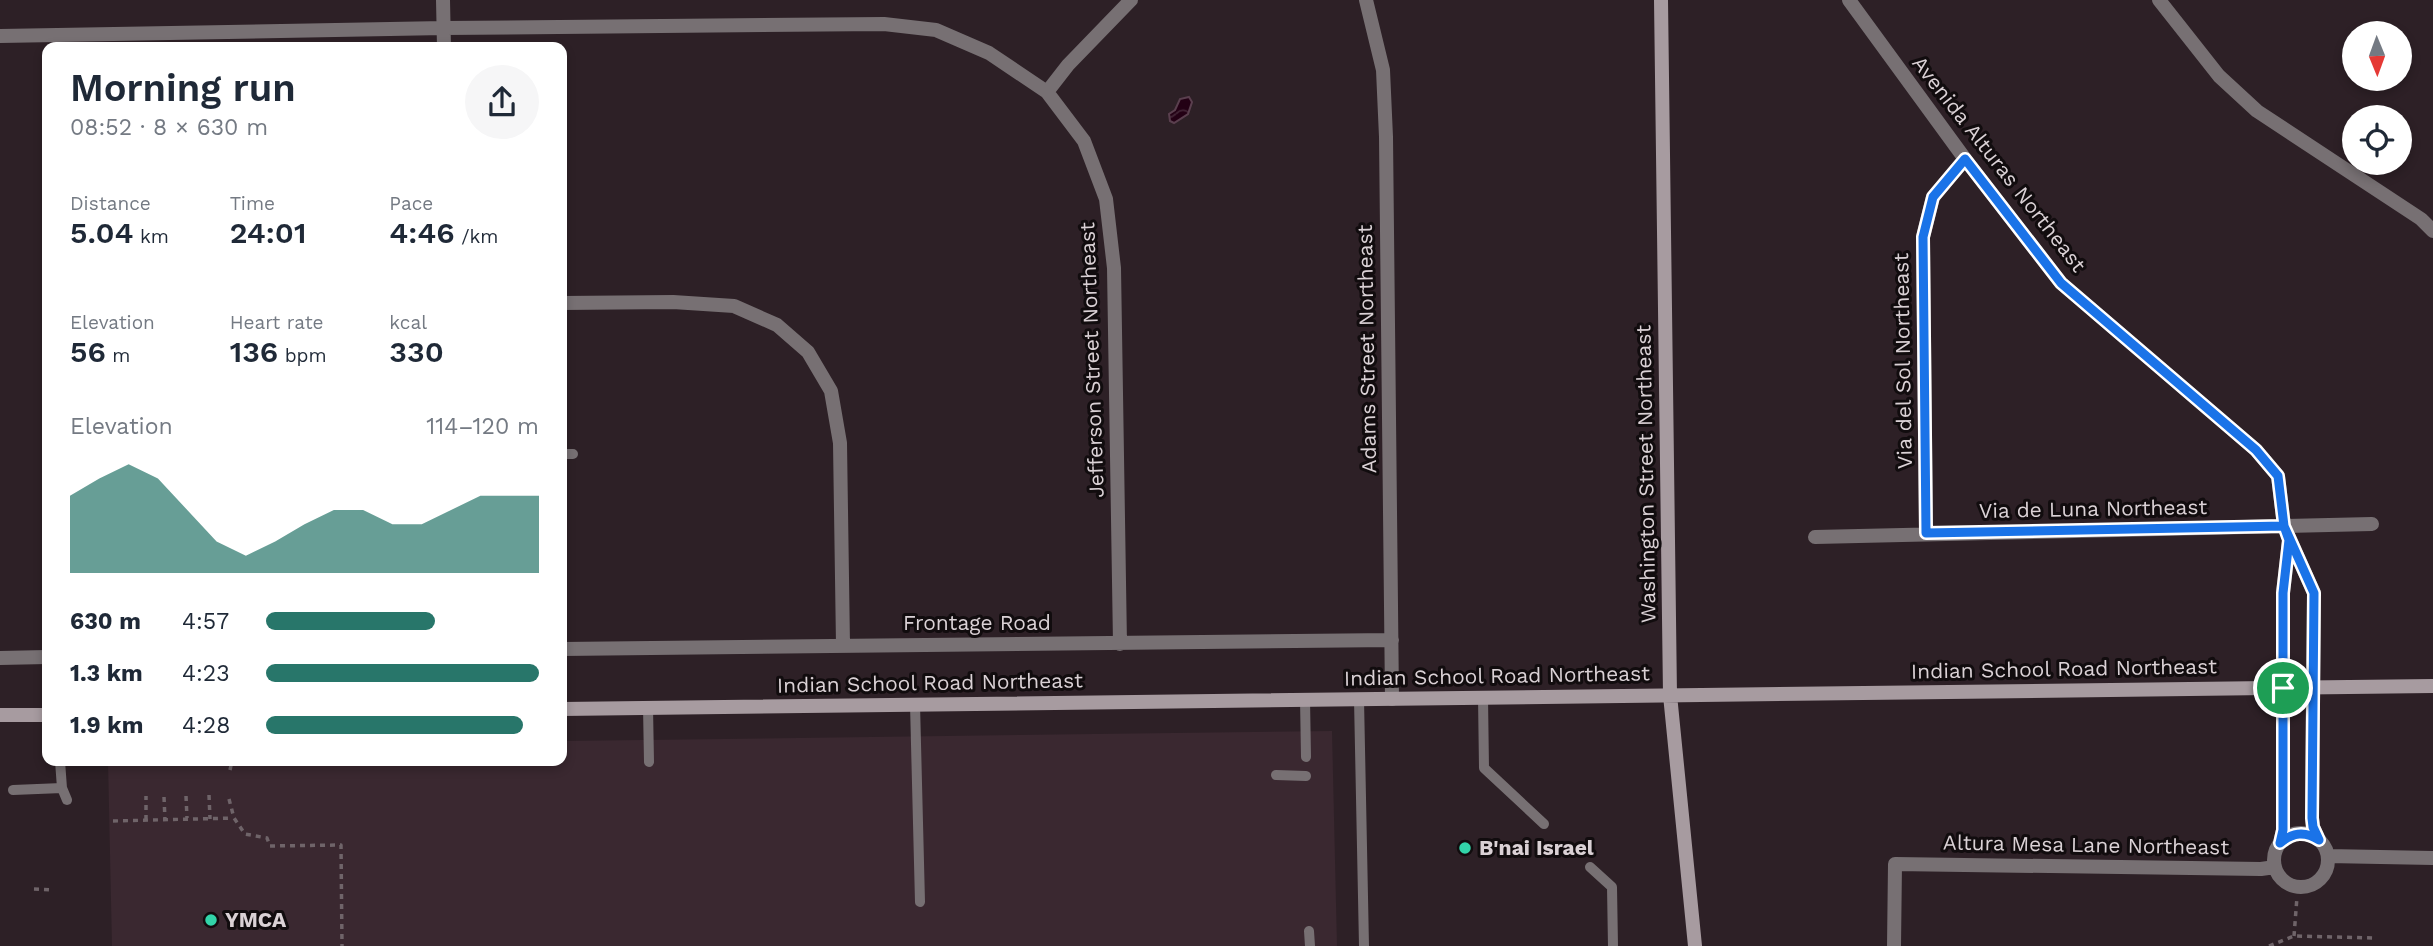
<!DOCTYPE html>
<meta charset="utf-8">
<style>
body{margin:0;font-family:"Work Sans",sans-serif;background:#f6f6f7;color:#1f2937;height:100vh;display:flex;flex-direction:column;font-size:26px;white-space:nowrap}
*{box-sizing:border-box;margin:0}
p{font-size:23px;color:#747a83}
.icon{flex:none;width:38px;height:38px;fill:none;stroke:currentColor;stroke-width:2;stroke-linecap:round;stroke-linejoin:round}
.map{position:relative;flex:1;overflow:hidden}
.sheet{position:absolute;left:42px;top:42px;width:525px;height:724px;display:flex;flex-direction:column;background:#fff;border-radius:14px;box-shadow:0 4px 10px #0003}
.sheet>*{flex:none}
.needle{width:46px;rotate:179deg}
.controls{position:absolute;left:2342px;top:21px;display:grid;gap:14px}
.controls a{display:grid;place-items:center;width:70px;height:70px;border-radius:50%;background:#fff;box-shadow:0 4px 10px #0003;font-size:35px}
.pin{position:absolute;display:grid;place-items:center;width:60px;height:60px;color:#fff;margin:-30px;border:4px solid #fff;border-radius:50%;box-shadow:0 2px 7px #0007}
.round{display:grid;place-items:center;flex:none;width:74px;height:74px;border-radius:37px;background:#f6f6f7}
.head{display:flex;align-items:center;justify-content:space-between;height:119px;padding:0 28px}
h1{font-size:38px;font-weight:600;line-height:52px}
.stats{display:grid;grid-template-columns:repeat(3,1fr);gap:10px;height:119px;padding:7px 28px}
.stats div{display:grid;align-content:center}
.stats b{font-size:30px;font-weight:600}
.stats small{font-size:19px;font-weight:400}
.stats p{font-size:19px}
.chart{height:196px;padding:14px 28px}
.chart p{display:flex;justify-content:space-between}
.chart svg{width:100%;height:126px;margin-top:7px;fill:#28766a;opacity:.7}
ul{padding:0 28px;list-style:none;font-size:23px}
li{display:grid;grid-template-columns:112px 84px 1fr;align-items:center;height:52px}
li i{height:18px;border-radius:9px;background:#28766a}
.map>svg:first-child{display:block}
.built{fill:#3a2830}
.water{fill:url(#water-waves);stroke:#5a3f4e;stroke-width:2}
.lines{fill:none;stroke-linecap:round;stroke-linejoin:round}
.path{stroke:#6f6469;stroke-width:3.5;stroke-dasharray:5 5;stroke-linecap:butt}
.lane{stroke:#777073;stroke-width:10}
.street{stroke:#777073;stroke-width:14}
.secondary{stroke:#a79ba0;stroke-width:14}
.route-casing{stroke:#fff;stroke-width:14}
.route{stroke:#1a73e8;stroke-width:9}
.poi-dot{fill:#32d4a9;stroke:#110c0e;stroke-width:2.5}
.labels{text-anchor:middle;stroke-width:6;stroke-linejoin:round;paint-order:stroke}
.street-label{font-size:21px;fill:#dad1d5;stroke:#110c0e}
.poi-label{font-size:21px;font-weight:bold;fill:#dad1d5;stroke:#110c0e;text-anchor:start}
</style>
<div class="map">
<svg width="2433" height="946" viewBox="0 0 2433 946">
<defs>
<pattern id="water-waves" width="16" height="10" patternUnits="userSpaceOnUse" patternTransform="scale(1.75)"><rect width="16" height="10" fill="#230014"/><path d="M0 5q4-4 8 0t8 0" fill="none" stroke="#422435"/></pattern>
</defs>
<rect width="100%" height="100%" fill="#2d2026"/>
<!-- built -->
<path class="built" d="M1332,731l5,215h-1225l-4,-185h454v-20z"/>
<!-- water -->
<path class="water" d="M1189,97l3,5 -4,12 -14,9 -4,-2 -1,-7 6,-4 5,-11z"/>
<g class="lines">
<!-- path -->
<path class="path" d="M230,770l2,-9
M209,795l1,24
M186,796l1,22
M164,797l1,23
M229,799l5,19 11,16 22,4 3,8 71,-1 1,101
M146,820v-24
M113,821l120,-3
M34,889l20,1
M2294,936l3,-39
M2269,946l25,-10 79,2"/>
<!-- lane -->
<path class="lane" d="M562,454h11
M1483,697l1,71 60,56
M1305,699l1,58
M1359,699l5,247
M915,704l5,198
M648,707l1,55
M60,761l2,27 5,12
M1276,775l30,1
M13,790l49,-2
M1590,867l22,20 1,59
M1309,931l1,15"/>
<!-- street -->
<path class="street" d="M443,0l1,47
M1366,0l17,70 3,67 6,562
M1849,0l116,159 96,124 195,167 22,26 6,50 30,67 -2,225 1,9 6,13
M2159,0l60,76 38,35 164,108 12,12
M0,36l444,-8 440,-4 52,6 53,23 58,39 37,49 22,58 8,69 6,376
M1047,92l21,-27 63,-65
M562,303l111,-1 61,4 43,19 31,27 23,39 9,52 3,202
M1926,533l-3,-296 10,-40 32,-38
M1815,537l557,-13
M562,649l830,-9
M0,658l47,-1
M2274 860a27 27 0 1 1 54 0a27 27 0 1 1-54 0Z
M2280,843l3,-13v-237l6,-52
M2328,856l105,2
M1894,946l1,-82 366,5 14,-2"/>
<!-- secondary -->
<path class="secondary" d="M1661,0l9,695 25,251
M562,709l1871,-23
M0,715h47"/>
</g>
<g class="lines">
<defs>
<path id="route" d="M2283,688v142l-3,13c13,-11 25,-12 39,-3l-6,-13 -1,-9 2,-225 -30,-67 -6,-50 -22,-26 -195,-167 -96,-124 -32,38 -10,40 3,296 358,-7 5,14 -6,53v95"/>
</defs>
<!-- route casing -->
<use href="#route" class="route-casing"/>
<!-- route -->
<use href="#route" class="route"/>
</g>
<!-- markers -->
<g class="poi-dot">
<circle cx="1465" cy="848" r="7"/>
<circle cx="211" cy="920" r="7"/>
</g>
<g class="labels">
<!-- street labels -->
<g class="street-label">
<text transform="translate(1999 164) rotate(52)" y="7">Avenida Alturas Northeast</text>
<text transform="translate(1367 349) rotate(-91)" y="7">Adams Street Northeast</text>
<text transform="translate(1092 360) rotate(-92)" y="7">Jefferson Street Northeast</text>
<text transform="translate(1903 361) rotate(-91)" y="7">Via del Sol Northeast</text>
<text transform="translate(1646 474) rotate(-91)" y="7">Washington Street Northeast</text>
<text transform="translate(2093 509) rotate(-1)" y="7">Via de Luna Northeast</text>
<text x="977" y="630">Frontage Road</text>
<text transform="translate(2064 669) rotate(-1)" y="7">Indian School Road Northeast</text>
<text transform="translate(1497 676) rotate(-1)" y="7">Indian School Road Northeast</text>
<text transform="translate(930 683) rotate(-1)" y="7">Indian School Road Northeast</text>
<text transform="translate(2086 845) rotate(1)" y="7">Altura Mesa Lane Northeast</text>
</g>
<!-- poi labels -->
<g class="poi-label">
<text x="1479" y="855">B'nai Israel</text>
<text x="225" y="927">YMCA</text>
</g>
</g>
</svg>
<div class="controls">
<a><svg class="needle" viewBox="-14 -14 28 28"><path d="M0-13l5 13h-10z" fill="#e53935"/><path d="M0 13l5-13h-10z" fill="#747a83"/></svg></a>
<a><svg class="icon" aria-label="locate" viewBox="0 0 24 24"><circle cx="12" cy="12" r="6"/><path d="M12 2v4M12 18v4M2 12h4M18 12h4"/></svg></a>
</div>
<div class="pin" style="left:2283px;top:688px;background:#1e9e55"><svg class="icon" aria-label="arrive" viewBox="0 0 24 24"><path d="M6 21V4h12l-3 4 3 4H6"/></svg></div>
<section class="sheet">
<div class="head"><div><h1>Morning run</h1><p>08:52 · 8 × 630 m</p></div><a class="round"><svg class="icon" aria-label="share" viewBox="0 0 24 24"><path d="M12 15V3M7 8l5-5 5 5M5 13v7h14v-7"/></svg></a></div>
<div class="stats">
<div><p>Distance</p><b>5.04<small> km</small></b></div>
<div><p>Time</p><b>24:01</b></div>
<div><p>Pace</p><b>4:46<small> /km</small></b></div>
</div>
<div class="stats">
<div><p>Elevation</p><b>56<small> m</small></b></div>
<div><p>Heart rate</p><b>136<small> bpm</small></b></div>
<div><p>kcal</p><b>330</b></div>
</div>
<div class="chart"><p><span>Elevation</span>114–120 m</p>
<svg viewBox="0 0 160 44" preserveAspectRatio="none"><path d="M0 44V17L10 11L20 6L30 11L40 22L50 33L60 38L70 33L80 27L90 22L100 22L110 27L120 27L130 22L140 17L150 17L160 17V44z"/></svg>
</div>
<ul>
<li><b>630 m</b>4:57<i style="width:62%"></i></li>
<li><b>1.3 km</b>4:23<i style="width:100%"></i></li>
<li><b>1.9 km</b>4:28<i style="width:94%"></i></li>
</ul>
</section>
</div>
